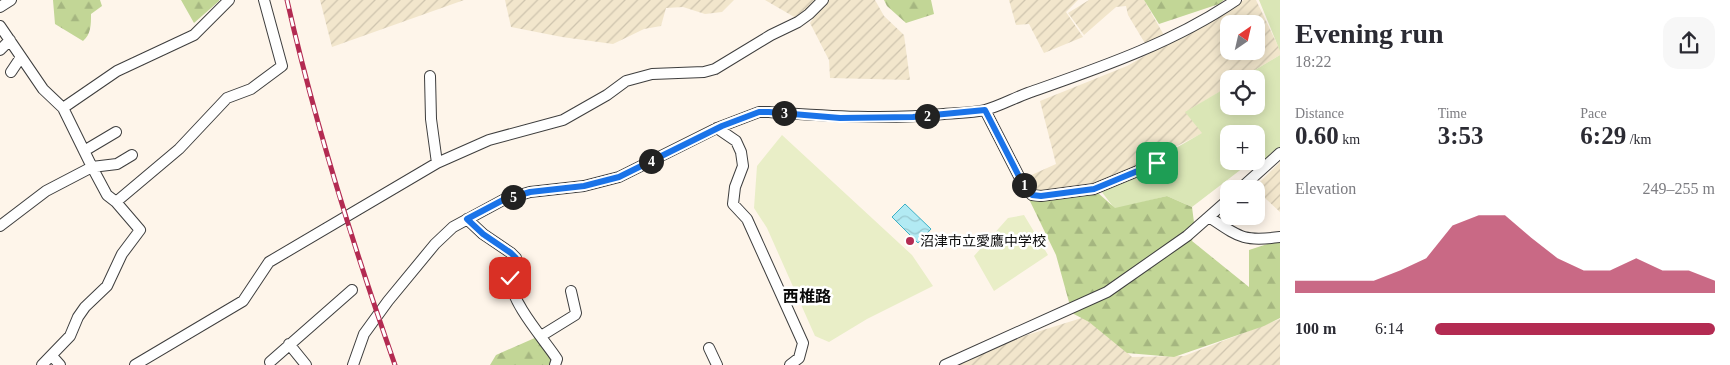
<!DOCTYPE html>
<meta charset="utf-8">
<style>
body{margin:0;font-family:"Times New Roman","Noto Sans JP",serif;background:#f7f7f7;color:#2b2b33;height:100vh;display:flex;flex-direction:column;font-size:19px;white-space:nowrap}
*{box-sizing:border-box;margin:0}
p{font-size:16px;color:#7c7c81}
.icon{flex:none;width:28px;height:28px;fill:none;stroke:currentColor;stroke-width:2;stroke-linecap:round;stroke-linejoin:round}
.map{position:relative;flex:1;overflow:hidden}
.details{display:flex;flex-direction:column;background:#fff;width:450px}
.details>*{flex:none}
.needle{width:32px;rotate:34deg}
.tools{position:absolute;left:1220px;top:15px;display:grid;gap:10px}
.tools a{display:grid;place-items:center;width:45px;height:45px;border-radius:10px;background:#fff;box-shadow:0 2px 12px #0003;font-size:25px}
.pin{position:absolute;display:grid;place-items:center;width:42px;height:42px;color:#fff;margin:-21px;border-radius:10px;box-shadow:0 2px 8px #0006}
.km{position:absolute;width:25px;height:25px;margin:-12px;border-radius:50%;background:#222;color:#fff;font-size:14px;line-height:25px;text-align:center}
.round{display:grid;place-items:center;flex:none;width:52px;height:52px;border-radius:15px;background:#f7f7f7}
.overview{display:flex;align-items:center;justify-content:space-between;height:85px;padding:0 15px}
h1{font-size:28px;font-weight:700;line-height:38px}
.stats{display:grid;grid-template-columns:repeat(3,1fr);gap:8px;height:85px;padding:5px 15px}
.stats div{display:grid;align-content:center}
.stats b{font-size:25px;font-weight:700}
.stats small{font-size:14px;font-weight:400}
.stats p{font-size:14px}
.chart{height:140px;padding:10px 15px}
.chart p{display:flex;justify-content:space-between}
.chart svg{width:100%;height:90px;margin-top:5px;fill:#b32b52;opacity:.7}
ul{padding:0 15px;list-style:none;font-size:16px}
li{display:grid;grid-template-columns:80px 60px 1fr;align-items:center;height:38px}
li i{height:12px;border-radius:6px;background:#b32b52}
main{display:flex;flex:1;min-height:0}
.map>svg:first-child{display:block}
.farmland{fill:url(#farmland-furrows);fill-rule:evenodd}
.grass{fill:#dae6b6}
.forest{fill:url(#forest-firs)}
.pitch{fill:#e9eec7}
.water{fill:url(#water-waves);stroke:#3cb0c6}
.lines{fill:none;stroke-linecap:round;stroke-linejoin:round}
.minor-casing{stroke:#3e3e3e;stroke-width:12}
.minor{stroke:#fff;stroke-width:10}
.rail-casing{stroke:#b32b52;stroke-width:5}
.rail{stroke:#fff;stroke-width:3;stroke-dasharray:9;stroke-linecap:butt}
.route-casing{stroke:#fff;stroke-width:10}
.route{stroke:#1a73e8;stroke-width:6}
.poi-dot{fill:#b32b52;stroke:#fff;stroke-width:2}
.labels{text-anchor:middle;stroke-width:5;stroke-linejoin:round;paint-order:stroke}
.poi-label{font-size:14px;fill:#0b0b0b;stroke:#fff;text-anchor:start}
.quarter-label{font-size:16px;font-weight:bold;fill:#0b0b0b;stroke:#fff}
</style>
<main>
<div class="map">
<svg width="1280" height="365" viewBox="0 0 1280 365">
<defs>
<pattern id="farmland-furrows" width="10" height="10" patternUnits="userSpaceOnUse" patternTransform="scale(1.25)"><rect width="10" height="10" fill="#f2e6cc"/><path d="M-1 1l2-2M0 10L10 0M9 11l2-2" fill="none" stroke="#cec4ae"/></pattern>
<pattern id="forest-firs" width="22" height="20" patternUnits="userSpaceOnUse" patternTransform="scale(1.25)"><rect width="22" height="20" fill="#c2d696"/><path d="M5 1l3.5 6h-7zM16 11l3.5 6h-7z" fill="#a5b680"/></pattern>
<pattern id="water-waves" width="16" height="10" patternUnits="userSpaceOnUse" patternTransform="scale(1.25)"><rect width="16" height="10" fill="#b2eaf3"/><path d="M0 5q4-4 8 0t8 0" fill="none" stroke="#98c7cf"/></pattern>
</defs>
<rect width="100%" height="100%" fill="#fef5ea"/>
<!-- farmland -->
<path class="farmland" d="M320,0h144l-132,47z
M505,0h229l-12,12 -17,2 -22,-7 -17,1 -5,18 -17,3 -31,15 -51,-7 -51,-10z
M765,0h58l-27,18z
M826,0h49l9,16 20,19 6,45 -80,-2 -1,-18 -19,-37z
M1009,0h69l-12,12 17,25 -39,16 -15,-29 -13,1z
M1089,0h55l21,37 -19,8 -18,-30 -2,-9 -10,1 -32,28 -16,-22z
M1244,0h12l24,50v5l-40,24h-11v7l-43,26 17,21 -92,46 -21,8 -51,5 -9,-5 -3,-10 29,-13 -16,-63 87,-35zM1229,24h27v27h-27z
M1280,162v50l-26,-24z
M1088,316l44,41 52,-1 96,-37v46h-323l67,-29z"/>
<!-- grass -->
<path class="grass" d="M1259,0h21v51z
M1280,55v99l-22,13 -3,-6h1v-27h-27v27h23l-60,46 -25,-11 -52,13 -14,-18 101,-58 -17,-21 44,-26v20h27v-27h-16z"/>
<!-- forest -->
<path class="forest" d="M53,0h47l2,6 -11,8c0,11 0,20 -8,27l-28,-17z
M181,0h38v1l-25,22z
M884,0h47l3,14 -28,9 -19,-17z
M1144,0h80l-5,4 -60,20z
M1098,193l17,15 52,-12 25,11 3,23 -3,11 57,46v-37l31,-10v78l-16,8 -90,31 -47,-4 -38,-31 -17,-9 -16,-58 -29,-60z
M537,337l15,24 -2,4h-60l6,-10z"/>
<!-- pitch -->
<path class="pitch" d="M782,135l130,120 21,31 -66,33 -38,23 -14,-6 -48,-108 -13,-20 3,-42z
M1024,215l24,40 -54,36 -20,-35 34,-38z"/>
<!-- water -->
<path class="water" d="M905,204l26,25 -13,14 -26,-26z"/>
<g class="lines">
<defs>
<path id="minor" d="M0,7l11,-7
M0,26l43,63 20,19
M0,50l10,-10
M11,72l10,-15
M430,76l1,43 6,44
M985,110l40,78 7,7 9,1 53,-7 63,-26
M717,128l19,13 5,11 2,14 -8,21 -2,17 14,15 56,124 -4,15 -9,7
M84,151l32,-19
M1240,189l40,-36
M116,202l63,-53 48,-51 24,-9 31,-23 -18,-66
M1209,217c30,20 34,25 71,20
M467,219l16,15 28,19 5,5c-1,7 -7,15 -6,22 3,25 33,58 47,79l-2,6
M0,226l46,-35 46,-24 -29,-59 54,-37 77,-36 35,-35
M541,336l34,-21 1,-2 -5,-22
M289,344l17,21
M709,348l8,17
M52,356l8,9
M270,362l82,-72
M42,365l28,-29 8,-19 7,-10 22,-21 15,-32 18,-24 -24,-28 -9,-7 -15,-28 25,-3 15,-9
M135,365l108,-64 26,-39 168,-99 52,-23 74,-20 44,-25 19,-14 26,-7 52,-2 11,-3 56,-34 27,-13 11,-8 14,-14
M353,365l11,-31 24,-33 47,-57 18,-17 50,-27 27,-8 54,-6 35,-9 98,-49 42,-16h10c59,4 116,8 175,2 13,-1 29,-1 41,-4 15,-4 29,-12 43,-17 71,-25 145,-50 208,-93
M945,365l162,-73 80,-56 42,-37"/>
</defs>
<!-- minor casing -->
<use href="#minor" class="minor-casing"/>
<!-- minor -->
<use href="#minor" class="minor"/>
<defs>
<path id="rail" d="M287,0c28,124 66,245 108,365"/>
</defs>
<!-- rail casing -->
<use href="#rail" class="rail-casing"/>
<!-- rail -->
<use href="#rail" class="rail"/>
</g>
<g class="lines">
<defs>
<path id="route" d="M510,278l6,-20 -5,-5 -28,-19 -16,-15 36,-19 27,-8 54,-6 35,-9 103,-51 37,-14h10l71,6 73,-1 72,-7 40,78 7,7 9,1 53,-7 63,-26"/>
</defs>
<!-- route casing -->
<use href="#route" class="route-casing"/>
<!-- route -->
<use href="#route" class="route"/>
</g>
<!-- markers -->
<circle class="poi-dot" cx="910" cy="241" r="5"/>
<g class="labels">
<!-- poi labels -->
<g class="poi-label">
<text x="920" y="246">沼津市立愛鷹中学校</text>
</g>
<!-- quarter labels -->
<g class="quarter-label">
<text x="807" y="302">西椎路</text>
</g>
</g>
</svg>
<div class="tools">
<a><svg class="needle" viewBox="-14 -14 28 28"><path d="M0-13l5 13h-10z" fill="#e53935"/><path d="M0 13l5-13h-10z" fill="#7c7c81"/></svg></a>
<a><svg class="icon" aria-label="locate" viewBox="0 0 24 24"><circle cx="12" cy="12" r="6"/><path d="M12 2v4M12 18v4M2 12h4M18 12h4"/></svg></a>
<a>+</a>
<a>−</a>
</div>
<div class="pin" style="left:1157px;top:163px;background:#1e9e55"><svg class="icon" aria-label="arrive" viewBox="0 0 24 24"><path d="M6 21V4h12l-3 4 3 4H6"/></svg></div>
<div class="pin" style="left:510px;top:278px;background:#d93025"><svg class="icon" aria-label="check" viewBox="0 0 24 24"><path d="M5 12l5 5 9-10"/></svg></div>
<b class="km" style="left:1024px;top:185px">1</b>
<b class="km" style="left:927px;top:116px">2</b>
<b class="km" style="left:784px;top:113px">3</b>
<b class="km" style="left:651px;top:161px">4</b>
<b class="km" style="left:513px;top:197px">5</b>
</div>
<section class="details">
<div class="overview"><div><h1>Evening run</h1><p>18:22</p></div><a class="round"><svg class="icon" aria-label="share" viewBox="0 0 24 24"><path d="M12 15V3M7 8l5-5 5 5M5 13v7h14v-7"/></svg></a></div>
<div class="stats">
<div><p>Distance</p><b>0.60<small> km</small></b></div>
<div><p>Time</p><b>3:53</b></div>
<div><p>Pace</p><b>6:29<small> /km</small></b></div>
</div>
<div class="chart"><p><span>Elevation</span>249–255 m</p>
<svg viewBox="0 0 160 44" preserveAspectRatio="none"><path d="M0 44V38L10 38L20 38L30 38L40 33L50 27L60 11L70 6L80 6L90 17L100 27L110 33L120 33L130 27L140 33L150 33L160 38V44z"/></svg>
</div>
<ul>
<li><b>100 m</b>6:14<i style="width:100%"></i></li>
</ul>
</section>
</main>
